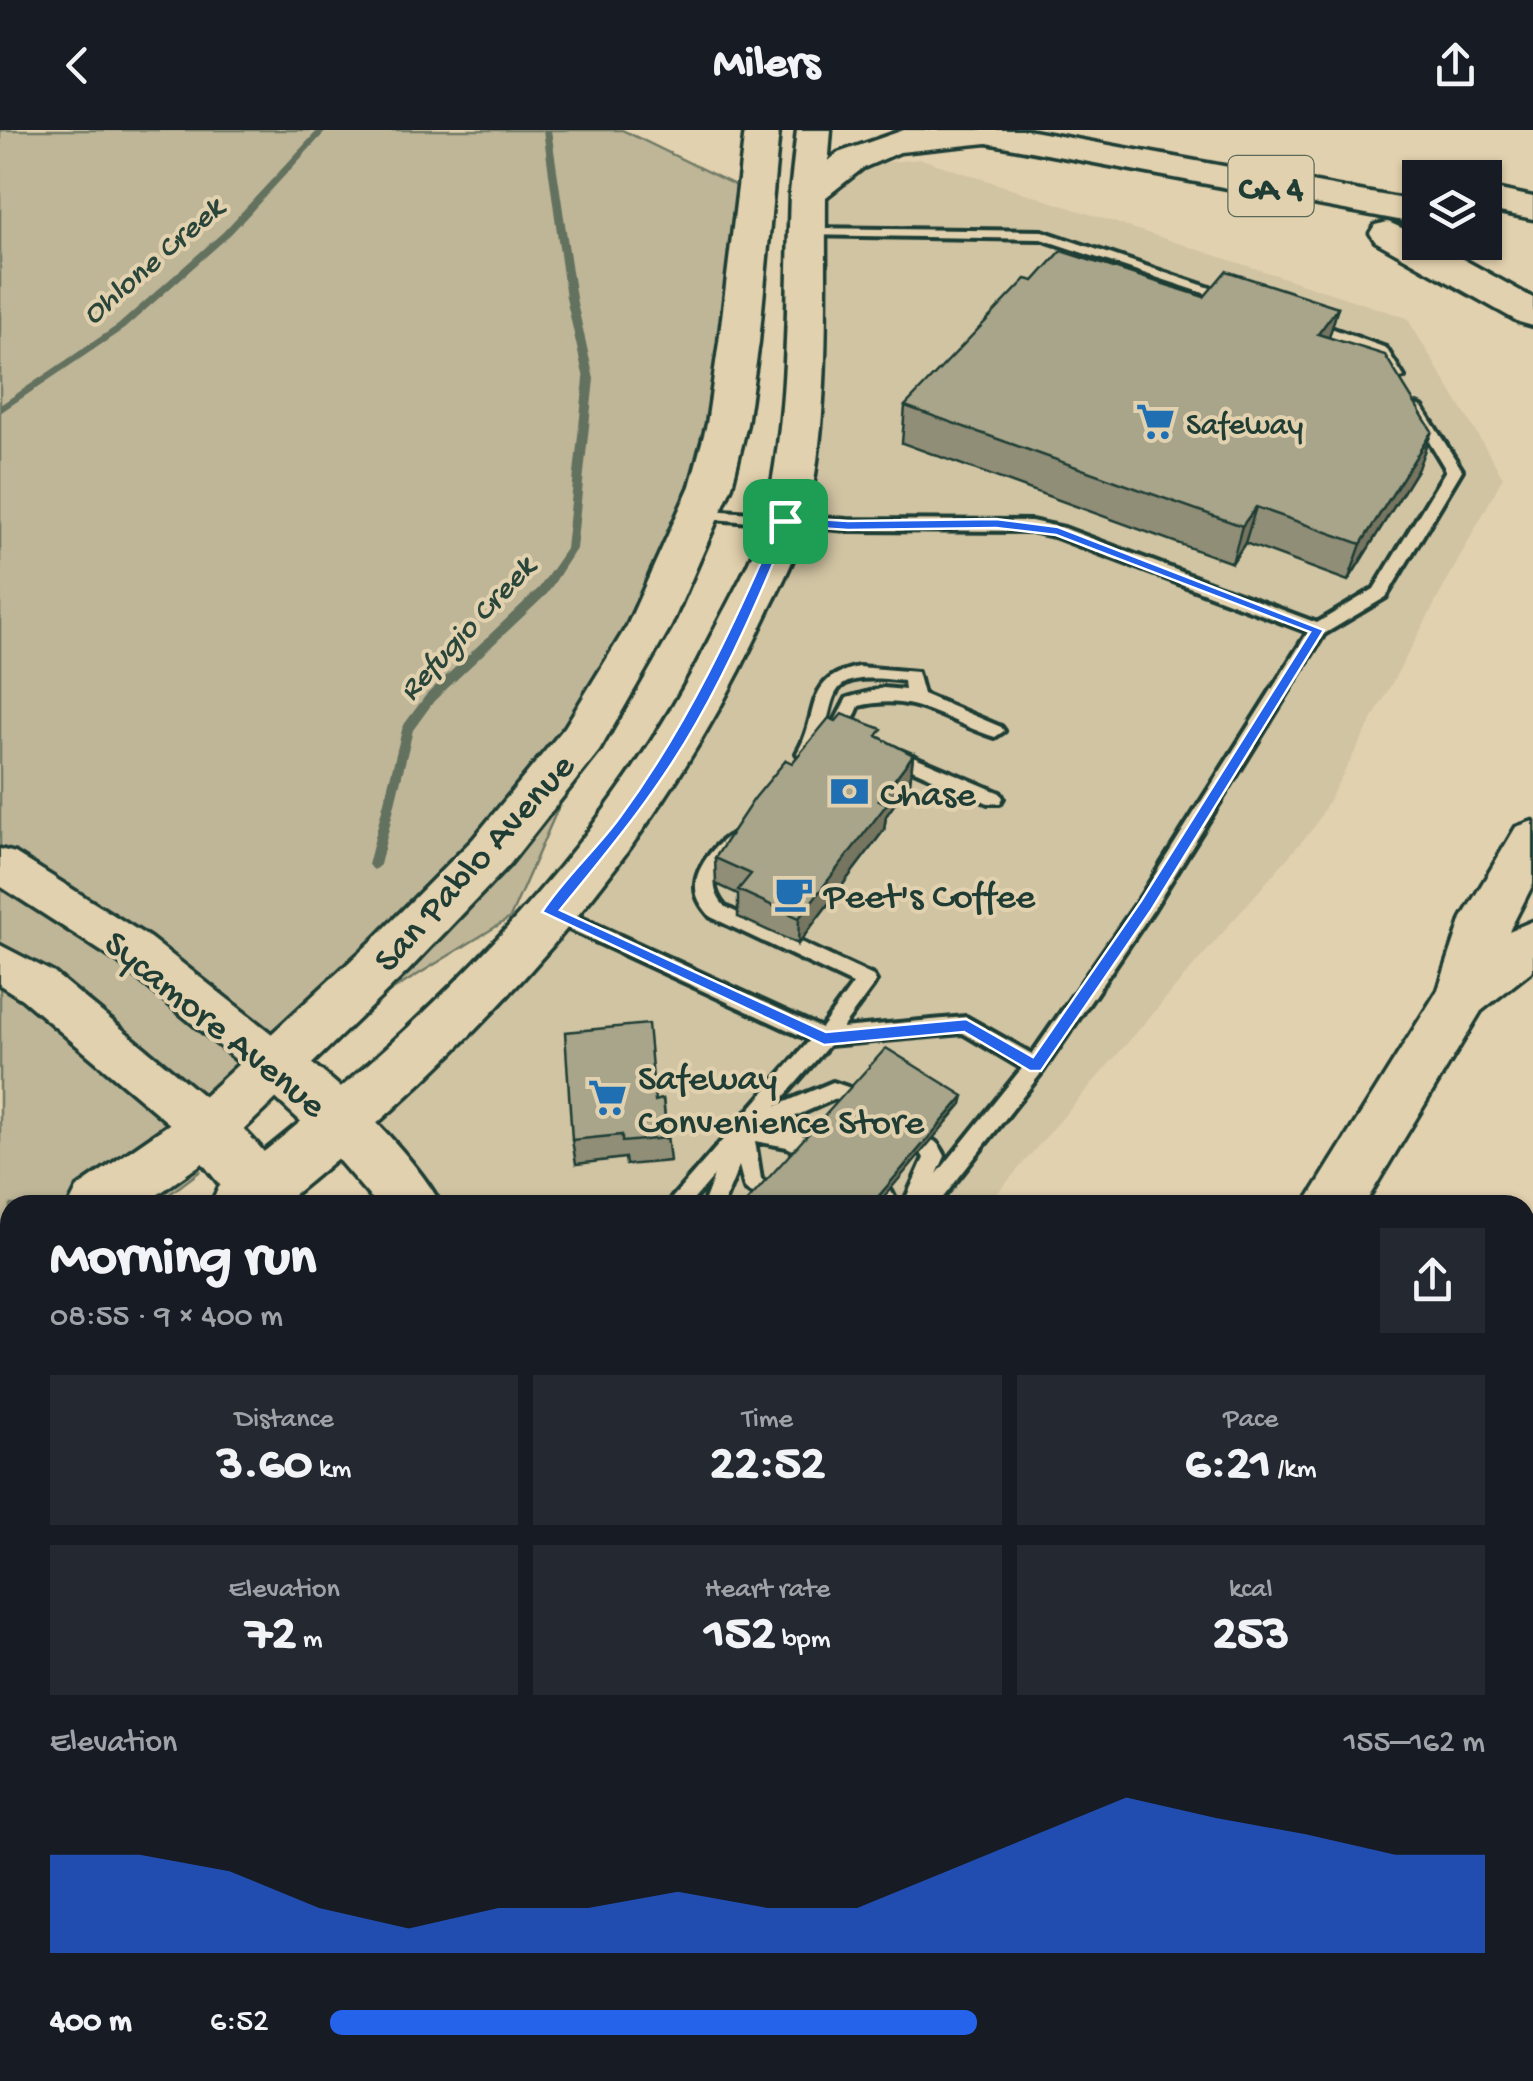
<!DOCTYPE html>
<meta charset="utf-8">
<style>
body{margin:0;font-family:"Gochi Hand",sans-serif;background:#242831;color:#f1f3f6;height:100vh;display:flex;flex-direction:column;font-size:38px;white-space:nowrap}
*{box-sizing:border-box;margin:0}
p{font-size:32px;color:#9ea1a6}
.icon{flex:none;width:55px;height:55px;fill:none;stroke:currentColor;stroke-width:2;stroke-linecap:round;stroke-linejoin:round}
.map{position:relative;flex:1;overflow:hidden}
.sheet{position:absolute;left:0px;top:1065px;width:1535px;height:888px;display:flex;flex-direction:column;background:#171b24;border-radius:30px 30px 0 0;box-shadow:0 2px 8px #0004}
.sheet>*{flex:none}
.controls{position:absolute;left:1402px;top:30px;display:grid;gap:20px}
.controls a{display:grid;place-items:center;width:100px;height:100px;border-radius:0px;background:#171b24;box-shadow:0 2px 8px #0004;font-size:50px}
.pin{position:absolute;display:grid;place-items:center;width:85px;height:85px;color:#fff;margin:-42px;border-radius:20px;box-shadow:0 5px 15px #0006}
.round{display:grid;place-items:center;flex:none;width:105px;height:105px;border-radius:0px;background:#242831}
.head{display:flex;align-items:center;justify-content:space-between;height:170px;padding:0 50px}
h1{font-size:55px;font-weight:700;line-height:75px}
.metrics{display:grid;grid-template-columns:repeat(3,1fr);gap:15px;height:170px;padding:10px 50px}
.metrics div{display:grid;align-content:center;border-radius:0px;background:#242831;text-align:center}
.metrics b{font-size:50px;font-weight:700}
.metrics small{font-size:28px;font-weight:400}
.metrics p{font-size:28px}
.chart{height:280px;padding:20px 50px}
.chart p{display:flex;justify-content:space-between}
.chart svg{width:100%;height:180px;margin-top:10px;fill:#2563eb;opacity:.7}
ul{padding:0 50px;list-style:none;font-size:32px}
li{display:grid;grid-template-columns:160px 120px 1fr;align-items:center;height:75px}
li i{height:25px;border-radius:12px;background:#2563eb}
header{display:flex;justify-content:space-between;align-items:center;height:130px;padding:0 50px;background:#171b24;font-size:45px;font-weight:700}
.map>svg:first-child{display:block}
.built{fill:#d1c4a3}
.green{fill:#bfb698;stroke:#6f7a66;stroke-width:2.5}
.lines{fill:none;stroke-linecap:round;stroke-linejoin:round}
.stream{fill:#63715e;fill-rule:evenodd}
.service-casing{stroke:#1f3d34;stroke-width:8}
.tertiary-casing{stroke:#1f3d34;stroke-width:7}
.secondary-casing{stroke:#1f3d34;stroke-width:7}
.primary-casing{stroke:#1f3d34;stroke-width:7}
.motorway-casing{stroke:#1f3d34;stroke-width:7}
.service{fill:#e2d1ae;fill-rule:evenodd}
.tertiary{fill:#e2d1ae;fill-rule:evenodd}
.secondary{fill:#e2d1ae;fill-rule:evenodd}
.primary{fill:#e2d1ae;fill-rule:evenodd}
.motorway{fill:#e2d1ae;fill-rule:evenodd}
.wall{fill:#918e77;stroke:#1f3d34;stroke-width:2.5}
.shaded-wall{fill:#767461;stroke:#1f3d34;stroke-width:2.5}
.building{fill:#a9a58a;stroke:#1f3d34;stroke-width:2.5}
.route{fill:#2563eb;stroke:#fff;stroke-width:2.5;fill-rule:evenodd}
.labels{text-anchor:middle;stroke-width:8;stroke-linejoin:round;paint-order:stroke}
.far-water-label{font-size:32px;font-style:italic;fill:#2a463b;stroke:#e2d1ae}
.far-poi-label{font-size:32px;fill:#1f3d34;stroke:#e2d1ae;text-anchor:start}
.shield{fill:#e2d1ae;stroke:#5a6959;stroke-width:2.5}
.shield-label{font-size:35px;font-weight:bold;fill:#1f3d34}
.poi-label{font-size:38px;fill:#1f3d34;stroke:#e2d1ae;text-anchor:start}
.street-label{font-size:38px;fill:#1f3d34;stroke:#e2d1ae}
</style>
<header><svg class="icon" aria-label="back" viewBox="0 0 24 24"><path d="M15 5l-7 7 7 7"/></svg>Milers<svg class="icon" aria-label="share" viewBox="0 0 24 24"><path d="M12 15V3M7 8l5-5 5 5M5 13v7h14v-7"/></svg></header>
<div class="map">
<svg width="1533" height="1951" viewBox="0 0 1533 1951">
<rect width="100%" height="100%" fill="#e2d1ae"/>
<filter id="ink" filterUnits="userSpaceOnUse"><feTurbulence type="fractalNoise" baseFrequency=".01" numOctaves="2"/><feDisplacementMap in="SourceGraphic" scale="20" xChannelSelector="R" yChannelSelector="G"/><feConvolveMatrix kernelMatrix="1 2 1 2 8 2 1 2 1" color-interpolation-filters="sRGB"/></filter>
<g filter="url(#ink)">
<!-- built -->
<path class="built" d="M921,29l486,159 96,159 -188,349 -328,379h-556l-90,-82 225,-230 219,-372 23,-328 30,-26z
M10,1236v706h508v9h-518v-708z"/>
<!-- green -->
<path class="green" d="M0,0h622l133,65 -25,192 -61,167 -159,364 -236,145 -66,65 -9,44 -44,33h-145v113l-10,8z"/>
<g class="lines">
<!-- stream -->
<path class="stream" d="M318,0h9l-98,106 -105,93 -124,84v-8l118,-80 105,-93z
M543,0h8l25,168 18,81 -18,170 -29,45 -113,107 -21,29 -33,135 -6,5 -6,-5 35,-139 23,-31 113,-107 27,-39 18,-170 -18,-81z"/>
<defs>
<path id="service" d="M807,98l235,3 201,68 -12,3 -190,-63 -239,-4v-6z
M1306,189l80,29 18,29 -12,3 -16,-26 -75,-28 -2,-3z
M1417,275l5,2 40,63 -76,127 -62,37 -171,276 -111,162 -105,133h-34l21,-47 -7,-12 3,-6c13,-5 20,5 25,16l-8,18 85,-106 -59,-35 -134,12 -53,61 57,-24 23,8 3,6 -3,6 -7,2 -15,-5 -63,28c16,3 35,4 43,20l-3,6 -7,3 -17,-9 -32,-6 6,38 12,13 -3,6 -7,3 -18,-12 -6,-23 -16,39h-20l11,-29 -25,29h-23l144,-165 -267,-123 -2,-5 2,-5h14l264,121 32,-44 -142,-67c-7,-8 -15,-18 -15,-29 -2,-19 21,-47 37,-54l9,7c-16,24 -42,36 -17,66l148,69 3,5 -3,5 -31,42 124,-11 66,37 107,-154 169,-268 -254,-96 -23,-5 -183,-1 -147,-12 -8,-5 3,-4 152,11 183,1 33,7 253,95 57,-34 72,-119 -36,-60z
M859,537l58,5 6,22 78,33 3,4 -9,6c-50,-16 -81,-45 -136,-31l-6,14 10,15 -9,6 -6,-2 -13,-18 12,-23 36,-10 22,2 -1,-9c-94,-12 -58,20 -92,76h-12l-3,-4c24,-39 5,-75 62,-86z
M889,616l111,47 3,5 -3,5h-12l-105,-47 -3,-4 3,-4z
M884,1058l7,3 7,14h-21l-3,-8 3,-6z
M10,1390v24l-10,4v-24z
M0,1474l10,3v24l-10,-3z
M0,1834h10v26h-10z
M208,1942h28l-1,9h-28z"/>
<path id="tertiary" d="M0,719l15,4 135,85 141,111 6,14 -6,14 -17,5 -17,-5 -139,-115 -118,-76z
M0,815l54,28 171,141 7,14 -7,14 -17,6 -17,-6 -169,-143 -22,-14z
M1525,1805h8v64h-8z
M1533,1891v60l-31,-3 -2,-6h25v-49z
M1381,1942h98l-3,9h-99z"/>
<path id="secondary" d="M797,0h34l-5,63 -5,8 -13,3 -13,-3 -5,-8z
M274,911c46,16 145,119 167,164h-64l-56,-65 -66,-61 -8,-16 8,-16z
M208,975c33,11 75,68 91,100h-63l-48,-60 -8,-17 8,-17z
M479,1942h76l1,9h-76z
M600,1942h76l1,9h-76z"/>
<path id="primary" d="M745,0h34l-20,212 -12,82 -15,62 -61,140 -72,125 -90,114 -101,106 -180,174 -85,60h-74l9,-18 110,-76 184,-170 101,-102 92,-112 62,-101 63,-140 17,-62 12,-82z
M808,52l13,3 5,8c-1,107 5,219 -19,324 -9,41 -33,80 -50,118 -108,228 -281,413 -476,570h-71l9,-18c197,-152 381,-327 493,-553 19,-38 43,-76 53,-117 25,-105 21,-217 25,-324l5,-8z
M10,1111v55l-10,4v-55z
M10,1208v59l-10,4v-59z"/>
<path id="motorway" d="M904,0h123l393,72v22l-433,-81 -87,9 -37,16 -42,33 -13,3 -13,-3 -5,-8 48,-40z
M1485,57l48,10v22l-48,-10z
M1388,92l32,14v6h12l101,56v28l-14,-4 -144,-81 -5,-8 5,-8z
M1533,691v63l-24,47 24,-10v49l-52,41 -117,194h-60l134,-215 24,-72 54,-91z
M1533,1131v64l-8,3v-64z
M1533,1435v77l-8,4v-78z
M1533,1661v84l-8,3v-84z
M769,1942h76l-3,9h-77z
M1073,1942h76l-3,9h-77z
M1284,1942h75l-3,9h-76z"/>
</defs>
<!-- service casing -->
<use href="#service" class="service-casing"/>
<!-- tertiary casing -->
<use href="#tertiary" class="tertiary-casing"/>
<!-- secondary casing -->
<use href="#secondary" class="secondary-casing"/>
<!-- primary casing -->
<use href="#primary" class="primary-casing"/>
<!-- motorway casing -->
<use href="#motorway" class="motorway-casing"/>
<!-- service -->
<use href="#service" class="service"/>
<!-- tertiary -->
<use href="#tertiary" class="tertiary"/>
<!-- secondary -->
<use href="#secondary" class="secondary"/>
<!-- primary -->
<use href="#primary" class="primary"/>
<!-- motorway -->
<use href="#motorway" class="motorway"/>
</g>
<!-- wall -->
<path class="wall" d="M1034,151l170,16 134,10 -9,30 89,131 -70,113 -103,-38 -13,20 -330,-120 3,-37z
M836,591l45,17 32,17 -3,27 -24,34 -2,14 -86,114 -60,-27v-23l-22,-10 -1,-26 77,-95z
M663,969l7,62 -44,4 -1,-7 -49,6 -4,-24 83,-39z"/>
<!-- shaded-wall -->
<path class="shaded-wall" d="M1338,177l-11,37 -9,-10z
M1432,301l-14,37 -70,113 13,-37z
M1256,377l-11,36 -13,20 10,-37z
M913,625l-3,27 -24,34 -2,14 -86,114 1,-26 80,-118z
M964,966l-2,8 -85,101h-6z"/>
<!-- building -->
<path class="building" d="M1061,121l143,46 22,-26 112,36 -20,27 67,21 47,76 -71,113 -105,-37 -14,19 -337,-120 121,-127 8,2z
M842,584l40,15 -5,7 36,19 -34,45 8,4 -88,114 -61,-28 13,-16 -36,-16 39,-59 32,-39 6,3 37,-45 7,3z
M648,894l7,77 8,-2 4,39 -45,4v-7l-50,5 -7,-108z
M886,918l78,48 -93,109h-127z
M10,1633v38l-10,-3v-13z"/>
</g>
<!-- route -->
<path class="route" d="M785,387l63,4 148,-2 62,8 266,103 -172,279 -111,162h-11l-66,-39 -140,13 -282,-133c22,-34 54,-62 78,-95 67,-91 114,-192 159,-296zM789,396l59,4 148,-2 60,7 254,97 -169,269 -108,156 -67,-38 -140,13 -266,-122c49,-60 99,-120 137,-188 36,-63 64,-129 92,-196z"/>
<!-- icons -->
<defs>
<symbol id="supermarket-bare" viewBox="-9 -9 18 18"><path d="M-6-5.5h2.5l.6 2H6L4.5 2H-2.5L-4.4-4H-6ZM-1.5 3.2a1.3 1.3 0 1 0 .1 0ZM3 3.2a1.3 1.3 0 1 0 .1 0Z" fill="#1f6fb2" stroke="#e2d1ae" stroke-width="2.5" paint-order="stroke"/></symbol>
<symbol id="bank-bare" viewBox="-9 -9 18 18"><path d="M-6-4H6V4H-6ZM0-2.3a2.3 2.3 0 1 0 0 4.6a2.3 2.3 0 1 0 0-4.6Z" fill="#1f6fb2" stroke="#e2d1ae" stroke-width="2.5" paint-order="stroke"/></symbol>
<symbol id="cafe-bare" viewBox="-9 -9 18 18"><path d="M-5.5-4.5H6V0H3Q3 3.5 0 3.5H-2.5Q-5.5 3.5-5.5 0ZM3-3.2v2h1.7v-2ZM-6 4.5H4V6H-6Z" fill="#1f6fb2" stroke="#e2d1ae" stroke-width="2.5" paint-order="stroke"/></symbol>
</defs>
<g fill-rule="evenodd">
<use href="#supermarket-bare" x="1128" y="264" width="55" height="55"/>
<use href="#bank-bare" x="822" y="634" width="55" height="55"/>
<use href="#cafe-bare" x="766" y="736" width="55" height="55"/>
<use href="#supermarket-bare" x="580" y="940" width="55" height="55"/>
</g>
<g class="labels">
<!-- far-water labels -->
<g class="far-water-label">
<text transform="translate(151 129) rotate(-41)" y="11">Ohlone Creek</text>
<text transform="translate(465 497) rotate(-47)" y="11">Refugio Creek</text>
</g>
<!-- far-poi labels -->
<g class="far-poi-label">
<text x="1186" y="303">Safeway</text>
</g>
<!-- shield labels -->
<rect class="shield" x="1228.5" y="26" width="85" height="60" rx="8"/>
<g class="shield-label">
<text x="1271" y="68">CA 4</text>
</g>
<!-- poi labels -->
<g class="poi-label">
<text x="880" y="674">Chase</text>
<text x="824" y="776">Peet's Coffee</text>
<text x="638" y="958">Safeway<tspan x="638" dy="44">Convenience Store</tspan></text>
</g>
<!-- street labels -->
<g class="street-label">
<text transform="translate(472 731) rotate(-48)" y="13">San Pablo Avenue</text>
<text transform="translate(217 892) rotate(39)" y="13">Sycamore Avenue</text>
</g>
</g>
</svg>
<div class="controls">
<a><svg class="icon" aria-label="layers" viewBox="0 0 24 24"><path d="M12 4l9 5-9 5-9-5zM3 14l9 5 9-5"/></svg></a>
</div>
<div class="pin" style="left:785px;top:391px;background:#1e9e55"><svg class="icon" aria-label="arrive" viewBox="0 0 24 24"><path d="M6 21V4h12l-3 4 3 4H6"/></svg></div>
<section class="sheet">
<div class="head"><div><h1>Morning run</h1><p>08:55 · 9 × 400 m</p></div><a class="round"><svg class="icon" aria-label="share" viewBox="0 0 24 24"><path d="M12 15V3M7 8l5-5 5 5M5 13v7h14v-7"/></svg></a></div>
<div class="metrics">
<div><p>Distance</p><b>3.60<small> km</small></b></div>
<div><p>Time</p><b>22:52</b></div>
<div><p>Pace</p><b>6:21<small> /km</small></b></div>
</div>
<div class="metrics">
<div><p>Elevation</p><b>72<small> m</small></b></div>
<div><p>Heart rate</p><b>152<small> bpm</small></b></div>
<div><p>kcal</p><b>253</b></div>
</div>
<div class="chart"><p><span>Elevation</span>155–162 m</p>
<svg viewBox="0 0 160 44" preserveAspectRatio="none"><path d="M0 44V20L10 20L20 24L30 33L40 38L50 33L60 33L70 29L80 33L90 33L100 24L110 15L120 6L130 11L140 15L150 20L160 20V44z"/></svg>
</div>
<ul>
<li><b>400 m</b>6:52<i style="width:56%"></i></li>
</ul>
</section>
</div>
